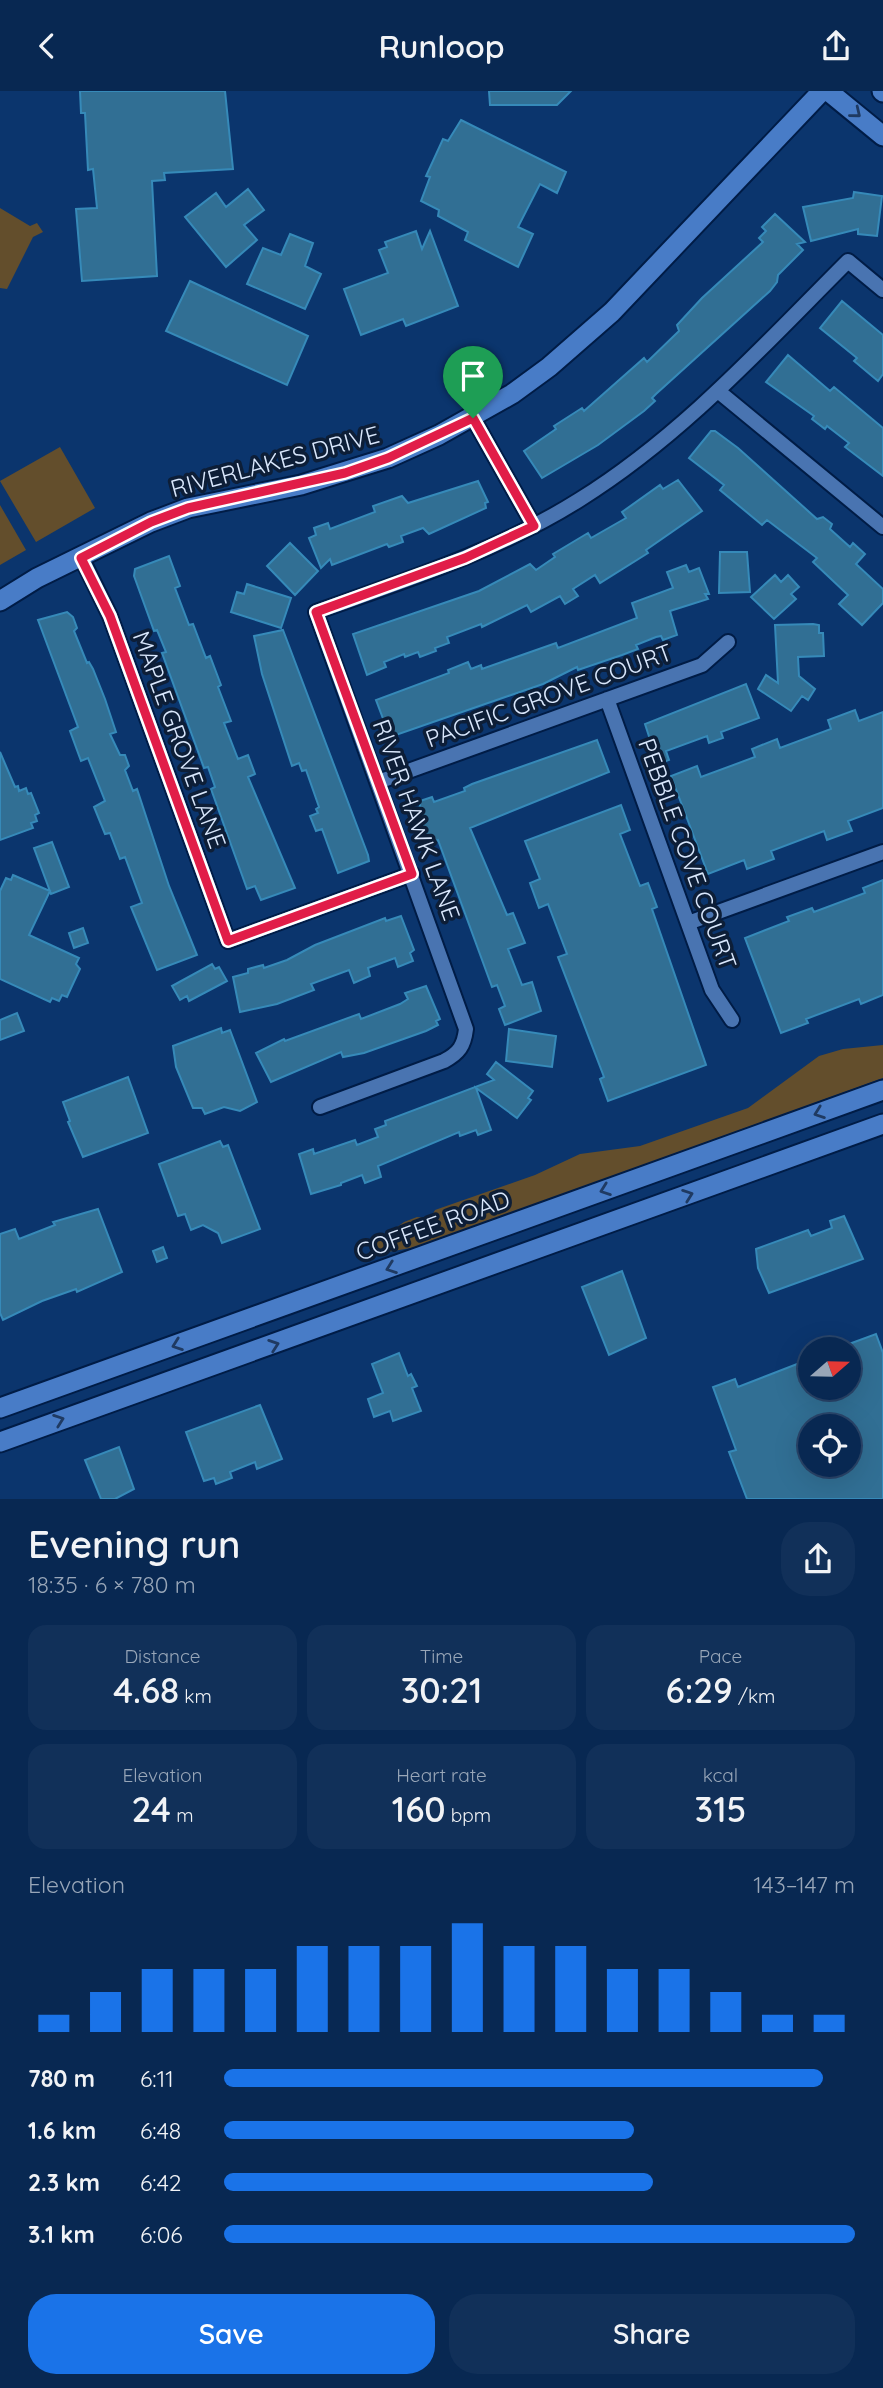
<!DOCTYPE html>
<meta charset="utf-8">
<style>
body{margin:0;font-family:Quicksand,sans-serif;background:#113059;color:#f1f3f6;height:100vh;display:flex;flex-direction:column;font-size:26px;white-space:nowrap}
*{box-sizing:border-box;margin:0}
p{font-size:23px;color:#98a6b8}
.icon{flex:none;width:38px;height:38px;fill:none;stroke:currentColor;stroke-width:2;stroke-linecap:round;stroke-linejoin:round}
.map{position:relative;height:1408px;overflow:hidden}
.sheet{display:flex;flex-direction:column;background:#082852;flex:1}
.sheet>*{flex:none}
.needle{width:46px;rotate:70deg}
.fabs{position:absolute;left:798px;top:1246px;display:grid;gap:14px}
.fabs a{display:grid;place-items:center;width:63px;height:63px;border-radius:50%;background:#082852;box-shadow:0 7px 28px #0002,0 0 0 2px #294469;font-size:35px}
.pin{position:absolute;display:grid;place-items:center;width:60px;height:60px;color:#fff;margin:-72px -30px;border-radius:50% 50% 50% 0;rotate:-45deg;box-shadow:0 0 7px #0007}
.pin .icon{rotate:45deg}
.round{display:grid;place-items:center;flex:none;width:74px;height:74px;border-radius:28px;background:#113059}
.summary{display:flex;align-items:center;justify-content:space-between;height:119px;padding:0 28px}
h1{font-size:38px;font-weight:600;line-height:52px}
.metrics{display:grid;grid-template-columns:repeat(3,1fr);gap:10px;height:119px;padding:7px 28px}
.metrics div{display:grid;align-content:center;border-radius:18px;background:#113059;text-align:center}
.metrics b{font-size:35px;font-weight:600}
.metrics small{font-size:19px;font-weight:400}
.metrics p{font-size:19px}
.chart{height:196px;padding:14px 28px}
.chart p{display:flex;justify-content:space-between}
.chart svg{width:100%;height:126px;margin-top:7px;stroke:#1a73e8;stroke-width:6}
.button{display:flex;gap:14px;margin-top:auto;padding:14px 28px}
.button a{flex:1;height:80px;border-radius:28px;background:#1a73e8;color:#fff;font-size:28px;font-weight:600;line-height:80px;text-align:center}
.button a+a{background:#113059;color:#f1f3f6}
ul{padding:0 28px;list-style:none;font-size:23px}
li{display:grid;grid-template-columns:112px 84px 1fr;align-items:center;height:52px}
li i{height:18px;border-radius:9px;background:#1a73e8}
header{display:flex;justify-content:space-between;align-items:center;height:91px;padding:0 28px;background:#082852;font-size:32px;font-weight:600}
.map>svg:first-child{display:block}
.green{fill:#634e2c}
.building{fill:#316f94;stroke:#368ab9;stroke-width:2;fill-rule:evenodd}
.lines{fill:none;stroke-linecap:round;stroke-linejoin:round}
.minor-casing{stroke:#001c46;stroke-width:18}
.secondary-casing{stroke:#001c46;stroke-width:23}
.minor{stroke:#4974b1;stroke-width:14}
.secondary{stroke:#487cc7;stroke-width:19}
.oneway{stroke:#1f3a62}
.route-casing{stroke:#fff;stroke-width:14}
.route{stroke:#e11d48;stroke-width:9}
.labels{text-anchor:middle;stroke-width:7;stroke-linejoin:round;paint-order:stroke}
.street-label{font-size:24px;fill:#dae8fd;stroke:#0d1e37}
</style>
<header><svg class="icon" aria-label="back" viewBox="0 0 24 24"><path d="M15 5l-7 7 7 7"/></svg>Runloop<svg class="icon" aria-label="share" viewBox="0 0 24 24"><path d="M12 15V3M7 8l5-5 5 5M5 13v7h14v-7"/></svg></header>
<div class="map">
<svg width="883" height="1408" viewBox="0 0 883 1408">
<rect width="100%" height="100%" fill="#0b356d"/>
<!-- green -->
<path class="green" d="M0,117l30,18 7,-3 6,9 -10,5 -26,52 -7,-1z
M60,356l35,61 -59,34 -36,-61z
M0,414l26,45 -26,15z
M883,954v33l-466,169 -36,6 -6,-10 29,-21 13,-5 13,2 5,-9 100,-35 45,-21 60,-8 108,-38 71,-52 24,-7z"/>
<!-- building -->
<path class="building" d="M80,0h145l8,78 -69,4 1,7 -13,1 5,95 -75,5 -6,-72 21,-1 -4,-39 -5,1 -3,-57h-4z
M489,0h82l-14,14h-67z
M461,29l105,52 -9,21 -17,-9 -22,43 15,7 -15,33 -53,-27 3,-8 -30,-16 1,-6 -18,-9 9,-24 -4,-1 17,-37 5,2z
M248,98l16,21 -20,15 13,15 -31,27 -41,-50 31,-24 10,14z
M854,101l28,4 -5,40 -19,-2v-5l-47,12 -8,-34 50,-9z
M775,123l30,28 -8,2 6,6 -25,25 -1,7 -7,9 -114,103 -4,4 3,3 -11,10 -46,34 -56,33 -18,-27 32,-22 -2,-3 28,-18 2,3 60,-53 3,4 32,-31 -2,-6 25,-27 61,-56 -4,-4 7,-7 -4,-4z
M416,140l6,18 8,-18 28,75 -52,20 -3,-7 -42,16 -17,-46 44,-16 -9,-23 8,-3 -2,-5z
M290,143l23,9 -8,23 16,8 -16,35 -58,-25 16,-36 18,7z
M190,190l118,55 -21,49 -121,-54z
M842,210l41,34v39l-5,7 -24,-20 3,-3 -37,-30z
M788,264l42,36 4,-4 49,41v48l-38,-29 4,-4 -22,-17 -2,3 -13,-10 2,-3 -48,-34z
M711,340h4l23,17 79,71 6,-2 9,7 -2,5 20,18 3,-4 12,11 -9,10 27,25v14l-21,22 -23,-21 9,-9 -35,-33 4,-4 -50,-38 -5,5 -42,-35 4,-5 -35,-27z
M678,389l24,31 -56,39 2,3 -48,30 -5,-8 -22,14 5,7 -13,8 -5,-8 -29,16 -4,-7 -45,22 -1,-3 -34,13 2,6 -14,5 1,3 -16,6 -2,-5 -13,5 -1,-3 -20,8 2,5 -19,8 -14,-41 126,-43 51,-27 6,6 19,-13 -2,-3 35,-21 3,5 35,-20 -4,-6 38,-27 3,4z
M478,390l10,21 -3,1 1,5 -57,26 -6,-6 -22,8 2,6 -14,5 -2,-3 -55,21 -2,-6 -9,9 -12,-30 7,-3 -2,-7 14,-5 2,6 45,-17 -2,-6 29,-10 6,7z
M290,452l28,28 -23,24 -28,-29z
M720,461h27l3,40 -31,1z
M169,465l11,30 -5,2 14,37 4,-1 13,34 4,-2 11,29 -3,2 13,34 -7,2 14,36 10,-4 7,19 -7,3 47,111 -34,12 -6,-14 -8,3 -36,-100 4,-2 -7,-20 -4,1 -42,-115 4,-1 -9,-22 -3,1 -20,-55 1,-7z
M686,474l3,7 10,-4 10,26h-4l3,5 -38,12 7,24 -14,5 -2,-4 -5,1 -20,8 2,4 -16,6 -44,15 -1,-3 -34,17 -153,53 -14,-37 73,-27 -1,-3 20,-8 3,7 10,-4 1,4 74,-26 2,5 79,-30 -5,-15 41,-15 -6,-16z
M775,484l6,7 7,-7 11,12 -8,7 5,5 -22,20 -23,-22z
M247,493l44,14 -10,30 -50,-16 6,-20 7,2z
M67,521l6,5 4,11 -3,3 13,32 2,-1 4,7 12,30 11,33 -6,2 10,21h5l4,11 -4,4 8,21 4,-2 32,97 28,69 -40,15 -26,-63 11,-4 -17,-46 -5,2 -10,-26 -5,1 -11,-27 11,-6 -17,-43 -7,3 -11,-30 8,-4 -40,-107z
M813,533l6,1v8h4l1,23 -26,1 1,19 16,13 -7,11 -6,-4 -11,15 -33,-22 8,-14 12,8 -3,-58z
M283,539l85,225 1,6 -31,12 -16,-44 -6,2 -6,-15 8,-3 -2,-4 3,-2 -13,-37 -4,1 -3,-8 -7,3 -30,-92 -8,-38z
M746,593l13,34 -38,14 2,6 -14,5 -2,-7 -41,15 3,9 -11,4 -13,-40z
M855,619l4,11 24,-9v96l-35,13 4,10 -25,9 -3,-9 -53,20 3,8 -27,10 -3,-9 -36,14 -37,-98 26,-10 4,11 54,-20 -3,-8 25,-10 3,9 51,-19 -3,-9z
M597,649l12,32 -139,56 37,87 6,-2 12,30 -17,6 14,36 10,-3 9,29 -36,14 -6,-16 6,-3 -8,-21 -5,2 -54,-147 -8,3 -15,-34 5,-2v-6l12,-4 2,5 31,-11 -1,-3 8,-4z
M0,661l15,35 3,-1 1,5 7,-3 2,6 3,-1 8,20 -4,2 2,6 -6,2 2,5 -33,12z
M621,714l9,25 -10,4 20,52 8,-3 9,24 -5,2 54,156 -98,36 -8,-22 4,-2 -46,-120 9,-3 -19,-50 -9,4 -9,-25 10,-4 -15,-38z
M52,751l17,45 -18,7 -17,-46z
M13,784l37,16 -21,44 50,23 -3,6 4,5 -8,17 -5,11 -5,-2 -3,6 -7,-3 -2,4 -50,-23v-88l6,-13 5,2z
M883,789v115l-22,9 -2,-5 -53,20 2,4 -27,10 -36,-95 44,-17 -2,-4 25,-9 2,4 51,-19 -2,-5z
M401,825l13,34 -4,3 3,8 -15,6 -3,-9 -27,10 2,8 -16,7 -5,-13 -38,14 3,6 -37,14 -37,8 -7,-35 15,-4v-4l15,-4 1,3 23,-8 28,-15 70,-27 1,3z
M83,837l5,15 -14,5 -5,-15z
M212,873l3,5 4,-2 8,14 -38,20 -2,-5 -7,4 -8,-14z
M426,895l14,33 -4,2 2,4 -12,6 -62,22 -21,4 -2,-5 -70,30 -15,-29 28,-14 1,2 74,-27 2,5 39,-15 8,-5 -3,-6z
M17,922l7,18 -24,9v-20z
M221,937l1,5 8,-3 27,72 -17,9 -16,-4 -19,7 -3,-6h-9l-17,-41 -3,-21z
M509,938l47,7 -4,31 -46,-6z
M496,971l37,29 -5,7 3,2 -14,18 -41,-30 15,42 -13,5 -2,-5 -16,6 -1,-4 -81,34 3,11 -16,6 -3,-8 -21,8v2l-30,9 -12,-40 14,-5 1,5 41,-14 2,5 21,-8 -3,-8 11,-4 -1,-4 109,-41 -7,-6z
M128,986l20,56 -65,24 -15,-35 2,-1 -7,-19z
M220,1050l3,6 5,-2 32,84 -38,14 -4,-10 -15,-8 -12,5 -6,-16 -7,2 -19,-52z
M98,1118l24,63 -45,20 -1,-3 -34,12 -39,19 -3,-7v-79l15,-5 4,10 36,-14 -2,-3z
M844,1125l19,43 -94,34 -11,-25 -2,-19 52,-19 3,6 21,-8 -2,-7z
M163,1156l4,11 -10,4 -4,-11z
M622,1180l24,67 -37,17 -27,-68z
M876,1243l7,19v146h-136l-18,-47 7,-2 -23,-63 22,-8 3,8 72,-28v29h39v-44zM810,1335h39v39h-39z
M399,1262l9,23 3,-2 6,12 -5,2 9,23 -28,10 -3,-10 -16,6 -6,-18 15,-6 -11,-29z
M260,1314l22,54 -25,10 -2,-7 -25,10 2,6 -16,6 -2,-6 -10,3 -18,-49z
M119,1356l15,42 -19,10h-14l-16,-39z"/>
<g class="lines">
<defs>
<path id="minor" d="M718,300l165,136
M473,327l61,108
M81,466l29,59 118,325 184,-67
M607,608l105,291 20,30
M378,691l324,-117 26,-23
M688,832l195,-71
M320,1016l124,-46c15,-8 20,-15 22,-32l-150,-417c90,-32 182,-61 263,-112 103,-64 184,-154 269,-239l35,29"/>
<path id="secondary" d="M828,0l55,45
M882,0l1,1
M0,510l37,-23 114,-56 37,-14 113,-23 87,-27 51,-23 73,-41 37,-27 63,-55 210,-221
M0,1317l883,-318
M0,1351l883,-318"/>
</defs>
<!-- minor casing -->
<use href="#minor" class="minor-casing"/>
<!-- secondary casing -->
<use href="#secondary" class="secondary-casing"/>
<!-- minor -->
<use href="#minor" class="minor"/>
<!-- secondary -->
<use href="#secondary" class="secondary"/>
</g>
<!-- one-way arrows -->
<defs><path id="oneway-chevron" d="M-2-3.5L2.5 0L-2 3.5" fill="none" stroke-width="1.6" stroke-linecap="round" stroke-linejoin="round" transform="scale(1.75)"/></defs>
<g class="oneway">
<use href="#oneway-chevron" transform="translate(856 22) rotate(39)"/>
<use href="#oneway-chevron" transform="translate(819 1022) rotate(160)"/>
<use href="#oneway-chevron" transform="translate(605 1099) rotate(160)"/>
<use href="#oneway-chevron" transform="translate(688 1104) rotate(-20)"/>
<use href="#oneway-chevron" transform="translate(391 1177) rotate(160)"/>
<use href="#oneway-chevron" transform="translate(177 1254) rotate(160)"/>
<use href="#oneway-chevron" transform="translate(274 1254) rotate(-19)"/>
<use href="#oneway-chevron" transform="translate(59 1329) rotate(-20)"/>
</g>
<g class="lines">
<defs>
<path id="route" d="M473,327l61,108 -69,32 -149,54 96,262 -184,67 -118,-325 -29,-58 70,-36 37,-14 157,-35 43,-15z"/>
</defs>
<!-- route casing -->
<use href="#route" class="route-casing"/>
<!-- route -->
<use href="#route" class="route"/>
</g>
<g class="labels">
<!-- street labels -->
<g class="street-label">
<text transform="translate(275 371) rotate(-15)" y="8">RIVERLAKES DRIVE</text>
<text transform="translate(549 605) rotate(-20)" y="8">PACIFIC GROVE COURT</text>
<text transform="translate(179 649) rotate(70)" y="8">MAPLE GROVE LANE</text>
<text transform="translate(416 729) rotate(70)" y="8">RIVER HAWK LANE</text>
<text transform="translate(687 763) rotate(70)" y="8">PEBBLE COVE COURT</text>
<text transform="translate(433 1135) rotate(-20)" y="8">COFFEE ROAD</text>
</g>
</g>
</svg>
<div class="fabs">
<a><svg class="needle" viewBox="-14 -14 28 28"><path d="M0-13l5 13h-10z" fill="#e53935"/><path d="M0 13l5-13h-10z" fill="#98a6b8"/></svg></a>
<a><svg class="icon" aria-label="locate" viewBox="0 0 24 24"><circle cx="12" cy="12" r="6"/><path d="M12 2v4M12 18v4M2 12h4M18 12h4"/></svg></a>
</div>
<div class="pin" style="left:473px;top:327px;background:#1e9e55"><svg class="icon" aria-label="arrive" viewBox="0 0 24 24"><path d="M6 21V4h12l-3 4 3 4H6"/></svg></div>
</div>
<section class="sheet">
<div class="summary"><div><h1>Evening run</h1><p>18:35 · 6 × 780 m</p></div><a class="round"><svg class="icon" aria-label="share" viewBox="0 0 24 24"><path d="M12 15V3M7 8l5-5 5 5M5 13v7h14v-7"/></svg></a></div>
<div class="metrics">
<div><p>Distance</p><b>4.68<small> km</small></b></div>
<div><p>Time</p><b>30:21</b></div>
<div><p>Pace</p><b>6:29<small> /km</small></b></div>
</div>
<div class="metrics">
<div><p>Elevation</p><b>24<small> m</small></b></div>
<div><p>Heart rate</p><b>160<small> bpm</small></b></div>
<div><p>kcal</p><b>315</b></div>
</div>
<div class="chart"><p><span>Elevation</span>143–147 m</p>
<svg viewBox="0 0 160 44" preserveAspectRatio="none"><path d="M5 44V38M15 44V30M25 44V22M35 44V22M45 44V22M55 44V14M65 44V14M75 44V14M85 44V6M95 44V14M105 44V14M115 44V22M125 44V22M135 44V30M145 44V38M155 44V38"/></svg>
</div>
<ul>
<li><b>780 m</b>6:11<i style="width:95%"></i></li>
<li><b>1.6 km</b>6:48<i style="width:65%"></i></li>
<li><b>2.3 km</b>6:42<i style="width:68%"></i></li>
<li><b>3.1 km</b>6:06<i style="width:100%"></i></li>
</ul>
<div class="button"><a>Save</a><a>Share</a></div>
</section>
